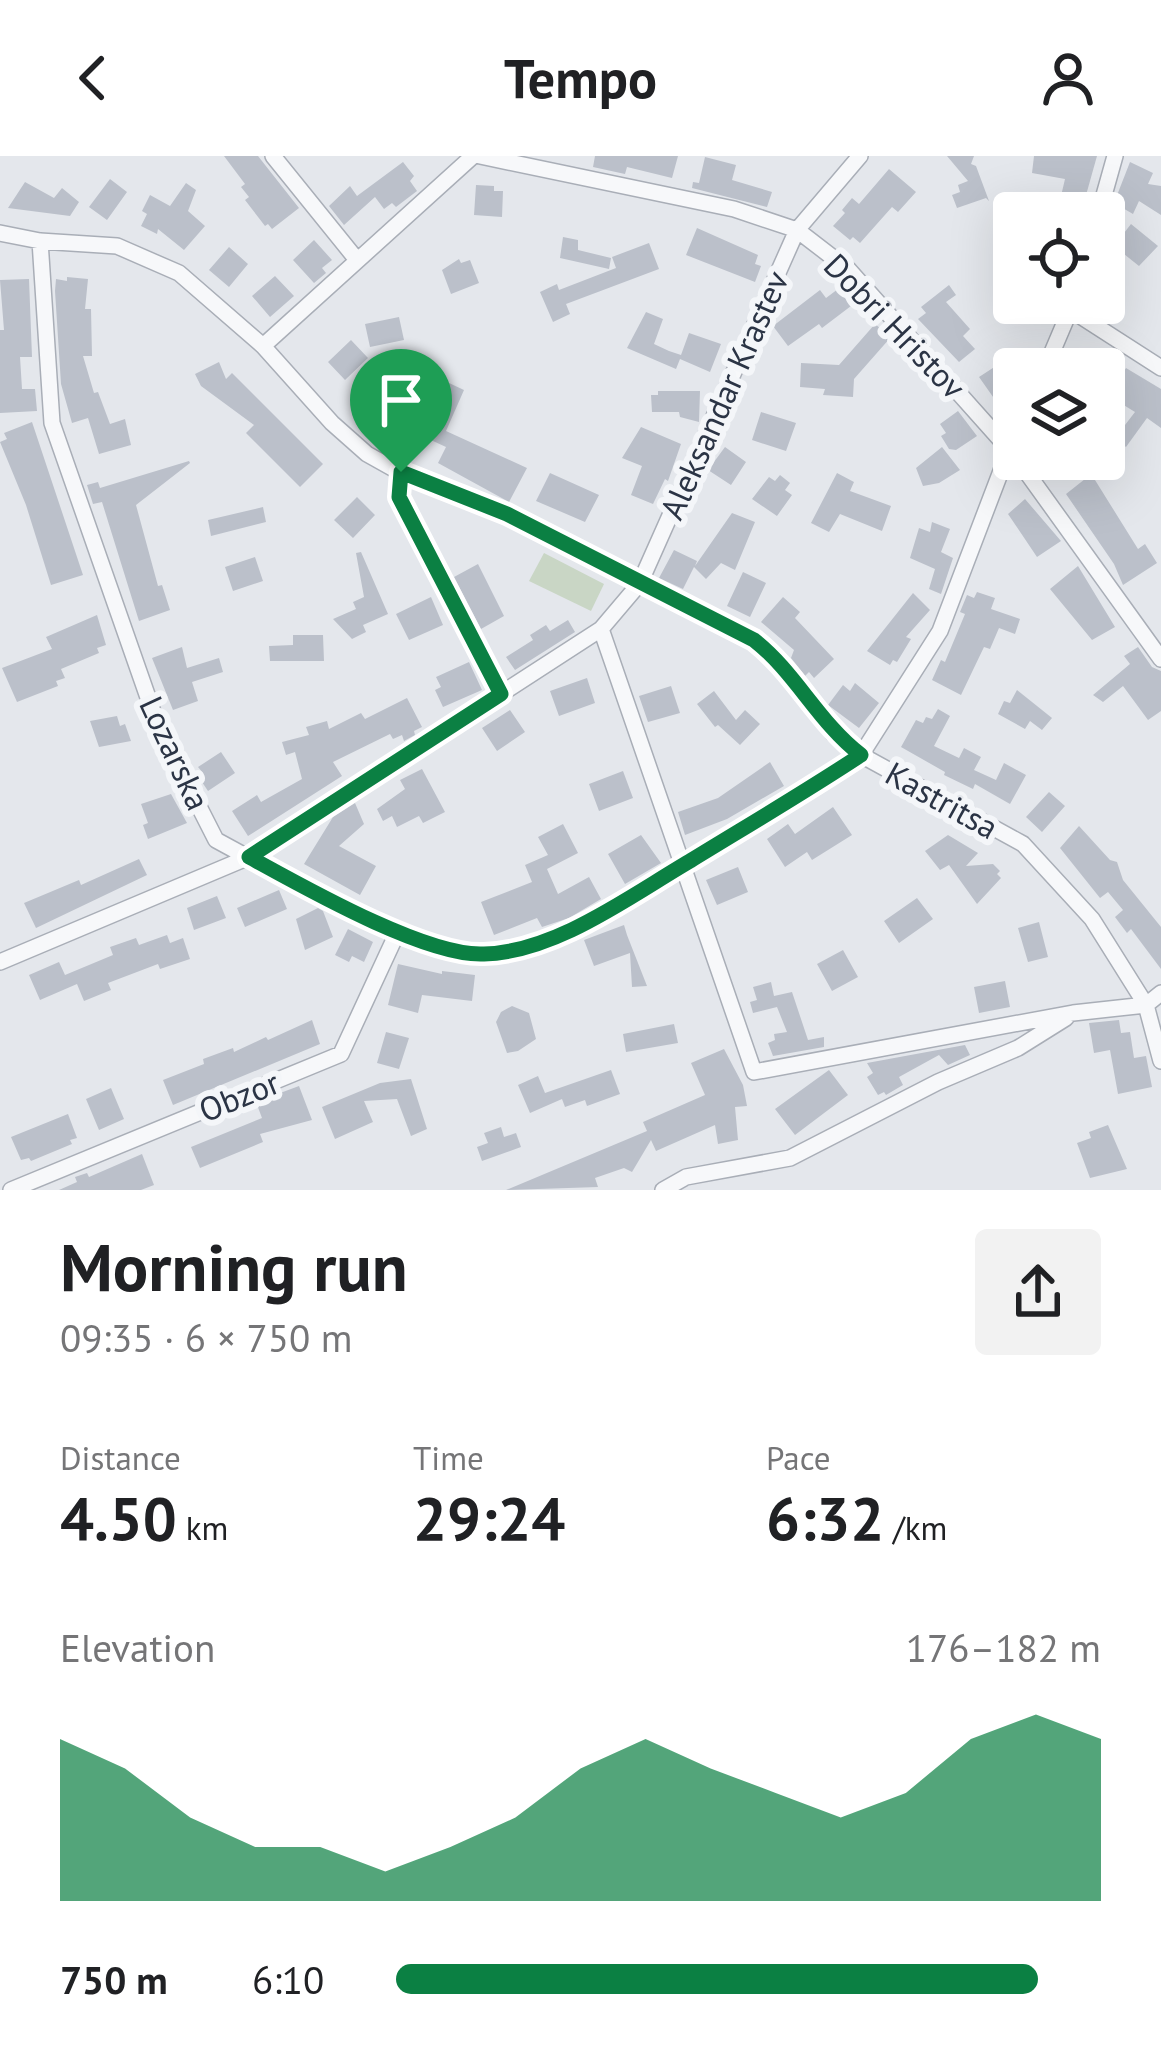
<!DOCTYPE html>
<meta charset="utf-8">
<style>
body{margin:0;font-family:"PT Sans",sans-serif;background:#f2f2f2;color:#202124;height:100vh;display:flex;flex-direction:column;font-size:45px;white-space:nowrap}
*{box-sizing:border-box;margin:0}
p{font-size:39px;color:#757577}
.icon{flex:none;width:66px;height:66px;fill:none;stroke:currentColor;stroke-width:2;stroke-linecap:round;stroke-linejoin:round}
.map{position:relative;height:1034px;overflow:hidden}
.details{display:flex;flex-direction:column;background:#fff;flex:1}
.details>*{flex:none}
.fabs{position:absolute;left:993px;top:36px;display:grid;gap:24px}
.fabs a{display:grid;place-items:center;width:132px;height:132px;border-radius:12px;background:#fff;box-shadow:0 12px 48px #0002;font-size:60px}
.pin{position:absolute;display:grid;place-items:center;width:102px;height:102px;color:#fff;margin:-123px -51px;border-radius:50% 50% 50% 0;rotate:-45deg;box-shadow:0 0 12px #0007}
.pin .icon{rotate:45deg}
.round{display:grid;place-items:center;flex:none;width:126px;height:126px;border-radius:12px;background:#f2f2f2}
.overview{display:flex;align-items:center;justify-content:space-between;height:204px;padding:0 60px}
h1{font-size:66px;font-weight:600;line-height:90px}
.stats{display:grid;grid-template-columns:repeat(3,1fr);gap:18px;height:204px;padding:12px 60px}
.stats div{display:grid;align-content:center}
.stats b{font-size:60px;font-weight:600}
.stats small{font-size:33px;font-weight:400}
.stats p{font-size:33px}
.chart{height:336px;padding:24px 60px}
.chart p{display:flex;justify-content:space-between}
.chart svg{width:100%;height:216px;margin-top:12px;fill:#0b8043;opacity:.7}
ul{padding:0 60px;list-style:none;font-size:39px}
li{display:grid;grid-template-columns:192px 144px 1fr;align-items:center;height:90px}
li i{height:30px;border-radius:15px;background:#0b8043}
header{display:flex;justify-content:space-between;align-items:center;height:156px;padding:0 60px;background:#fff;font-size:54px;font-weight:600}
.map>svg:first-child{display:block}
.green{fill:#c9d6c5}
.building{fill:#bbc0ca}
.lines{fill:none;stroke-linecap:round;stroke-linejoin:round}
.minor-casing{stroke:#a9aeb7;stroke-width:18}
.minor{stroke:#f7f8fa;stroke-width:15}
.route-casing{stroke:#fff;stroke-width:24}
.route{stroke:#0b8043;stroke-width:15}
.labels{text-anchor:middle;stroke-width:12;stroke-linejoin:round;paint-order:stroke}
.street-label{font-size:33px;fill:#2b3445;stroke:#f4f6f9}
</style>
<header><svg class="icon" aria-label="back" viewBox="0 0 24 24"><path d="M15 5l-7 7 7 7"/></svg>Tempo<svg class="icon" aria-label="person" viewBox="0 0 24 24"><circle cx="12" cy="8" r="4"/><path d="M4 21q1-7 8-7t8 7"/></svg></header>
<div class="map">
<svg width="1161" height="1034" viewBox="0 0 1161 1034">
<rect width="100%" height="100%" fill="#e4e7ec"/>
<!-- green -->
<path class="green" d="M544,397l60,31 -13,27 -62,-30z"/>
<!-- building -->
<path class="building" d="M224,0h34l41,52 -27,21 -4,-5 -3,2 -20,-26 4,-3 -8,-10 4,-3z
M595,0h83l-6,22 -45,-11 -2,7 -32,-7z
M947,0h27l-3,8 5,2 13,35 -3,-3 -29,10 -5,-13 8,-3 -2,-7 10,-4z
M1034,0h63l-16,57h-24l8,-34 -33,-6z
M705,1l31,8 -4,15 40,12 -5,15 -75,-19 1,-6 6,1z
M403,6l11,14 -4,5 7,10 -21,16 -4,-4 -8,6 -9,-12 -31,28 -15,-19 21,-20 7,10z
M1130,6l23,11 -5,11 13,2v29l-22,-14 -6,13 -19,-11z
M889,13l27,23 -18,20 -6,-5 -32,36 -7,-6 -3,3 -17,-14 12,-13 -3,-3 10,-12 7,6z
M110,23l17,13 -20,28 -18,-13z
M25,26l29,16 8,-10 17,14 -9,14 -62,-8z
M186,27l10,7 -8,21 17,15 -21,24 -26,-21 -1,5 -16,-8 6,-12 -5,-3 8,-16 20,11z
M476,29l18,1v5h9l-1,26 -28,-2z
M1131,68l27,22 -19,20 -25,-20z
M697,72l61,27 -3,9 6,2 -6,16 -69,-27z
M563,81l15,3v10l33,8 -2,11 -49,-11z
M314,84l18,20 -10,8 4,5 -12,10 -21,-23z
M649,87l10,26 -93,35 4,10 -17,8 -13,-30 17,-8 2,6 57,-22 -4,-11z
M229,91l19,17 -19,23 -20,-17z
M459,103l2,4 9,-3 9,23 -28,11 -9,-24z
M275,120l19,20 -24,21 -18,-21z
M67,121l21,2 -3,30h6l1,47h-9l11,37 4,-1 12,32 15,-5 6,26 -32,9 -11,-36 -16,5 -11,-39 -6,-93 1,-12 11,2z
M29,123l3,78h-12l2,32h13l2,22 -37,2v-83h4l-4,-50z
M949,129l7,10 -10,7 24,27 -7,7 12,13 -16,13 -41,-43 8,-6 -5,-6z
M838,133l13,17 -29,22 -3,-4 -31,22 -15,-20 47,-36 6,8z
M646,156l17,7 -9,25 15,7 12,4 8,-22 32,11 -11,28 -30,-13 -4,10 -49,-21z
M399,161l5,23 -34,7 -5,-23z
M875,168l16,13 -37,42 -1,18 -30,-2 2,-6 -25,-2 1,-24 38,2z
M351,184l17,18 -23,22 -17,-18z
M219,206l7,17 6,-6 91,91 -23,23 -54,-54 8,-8 -53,-39 -6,-12z
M1014,207v30l-16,11 -19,-27 20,-13 5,6z
M1126,212l35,21v39l-14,-10 -21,29 -11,-9 20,-26 -26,-16z
M449,227l15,7 -18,41 81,37 -18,34 -71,-39 8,-16 -26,-12 8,-18 5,3z
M384,230l19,19 -23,23 -19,-19z
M658,235h42l-1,31 -19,-5 -1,-5h-27l-1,-17h7z
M958,255l19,25 -21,14 -7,-1 -8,-13 5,-3 -6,-9z
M761,256l35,11 -10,28 -34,-11z
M32,266l51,153 -32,10 -25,-80 -26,-63 7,-3 -3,-6z
M641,271l40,17 -13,37 -3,-2 -12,25 -22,-9 11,-29 -20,-8z
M725,291l21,15 -15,23 -23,-15z
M942,291l18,23 -21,13 -16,3 -7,-18z
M189,305l1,2 -54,42 22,81 4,-1 8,25 -31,11 -37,-119 -9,2 -6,-19 11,-3 2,6z
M550,317l49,22 -14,27 -49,-21z
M837,317l17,9 -4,9 41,15 -9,25 -42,-17 -11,18 -18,-9z
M780,319l10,8 -5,7 7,5 -15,21 -25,-17 17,-22 6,4z
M1085,323l10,1 43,69 7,-5 12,19 -34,22 -9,-21 -48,-70z
M357,341l18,18 -22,23 -19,-18z
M1025,343l36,42 -24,16 -29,-43z
M263,351l3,15 -55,14 -3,-16z
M732,357l23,9 -20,48 -14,-7 -15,16 -12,-12 -11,22 -24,-11 15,-28 23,11 -2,5z
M932,366l18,7 -9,23 12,6 -12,36 -12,-5 6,-20 -25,-11 9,-30 11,4z
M361,396l27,62 -25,11 3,7 -14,7 -19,-20 23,-10 -3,-7 11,-5 -8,-44z
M255,401l8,24 -30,10 -8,-24z
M478,408l26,52 -23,13 -27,-52z
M1078,410l37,61 -23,13 -42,-51z
M743,416l23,11 -16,34 -23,-11z
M977,436l18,6 -4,11 29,10 -5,15 -16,-6 -9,21 -6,-2 -23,48 -29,-15 9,-20 4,2 20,-48 -5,-2 7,-17 7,3z
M913,437l17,17 -24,27 5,2 -14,23 -4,-2 -3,5 -23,-14z
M431,441l12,28 -34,15 -13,-26z
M783,441l17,15 -5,6 39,41 -20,19 -5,-6 -4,4 -2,-3 -12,-15 3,-8 -33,-28z
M97,459l9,30 -9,3 2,5 -38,16 4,9 -9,3 2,5 -41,16 -15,-34 50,-19 -6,-12z
M568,464l7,12 -60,38 -9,-13 27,-17 -3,-5 16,-10 4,6z
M293,479h30l1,26h-54l-1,-15 24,-1z
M182,491l5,21 32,-10 4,14 -31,10 6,19 -25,9 -21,-52z
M1138,491l14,20 9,4v40l-13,9 -25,-34 -20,16 -10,-7 37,-31 -6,-8z
M469,506l13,28 -39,17 -8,-17 6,-3 -5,-10z
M587,522l8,25 -36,13 -9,-25z
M855,527l24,20 -20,25 -31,-23 15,-20 7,6z
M671,530l9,27 -32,9 -9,-26z
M1017,534l35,28 -10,12 -12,-9 -5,8 -27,-15 6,-13 6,2z
M714,535l22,29 9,-10 15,14 -20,21 -22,-20 -3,2 -18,-23z
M407,542l15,29 -8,4 1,4 -11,6 -2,-6 -9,4 -3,-5 -57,28 9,14 -94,60 -16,-25 25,-16 4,7 41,-23 -7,-27 -9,3 -4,-13 27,-7 -3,-8 21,-6 2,8 32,-16 4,6z
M938,553l12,7 -16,30 25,12 5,-10 17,9 -7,13 22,10 8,-17 22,12 -16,29 -35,-20 -2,5 -29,-14 1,-3 -44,-25 15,-27 7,3 3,-6 6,2z
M510,554l15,22 -28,19 -15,-23z
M117,560l3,10 5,-2 6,17 -32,6 -9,-26z
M221,596l14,21 -27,18 -10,-15 5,-3 -5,-6z
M770,606l14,24 -57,33 -42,16 -7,-23 40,-14z
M422,613l23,43 -22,11 -4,-7 -22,11 -5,-11 -9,5 -6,-12 28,-20 -5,-9z
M623,615l10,27 -34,13 -10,-27z
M1049,636l16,14 -23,26 -16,-15z
M171,638l16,29 -39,16 -5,-14 5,-2 -7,-19z
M355,647l9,21 -25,22 37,20 -16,29 -56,-31 29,-47z
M833,651l19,28 -40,25 -5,-8 -22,15 -18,-28 21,-15 7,10z
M563,668l15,29 -31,16 11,25 31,-17 12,22 -32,19 -27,9 -5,-9 -43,17 -13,-33 51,-20 -7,-17 23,-10 -10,-18z
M1079,670l31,34 7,2 6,18 38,47v42l-30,-40 -4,4 -12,-16 8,-7 -15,-18 -8,6 -40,-50z
M641,679l20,28 -36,21 -17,-30z
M948,679l30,18 -12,13 27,-2 7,7 -3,3 4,4 -24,26 -28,-39 -9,5 -15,-19z
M139,703l8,16 -111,53 -12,-25 55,-23 2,5z
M738,711l10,25 -31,13 -11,-25z
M279,734l8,19 -42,18 -8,-19z
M217,740l9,22 -32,12 -7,-22z
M917,742l16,21 -34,24 -15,-22z
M318,752l5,3 10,26 -28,13 -9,-31z
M1039,766l9,35 -20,5 -10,-34z
M624,769l3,10 20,51 -15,1 -2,-34 -36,13 -10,-26z
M348,773l25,13 -9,20 -12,-6 -3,6 -14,-7z
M167,779l3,8 13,-5 7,21 -30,10 -2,-5 -50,19 3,7 -27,11 -7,-17 -37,16 -11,-25 30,-13 6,13 48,-20 -3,-8 26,-9 3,7z
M843,794l15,27 -26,14 -15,-27z
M398,808l44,10v-3l33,4 -3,26 -50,-6 -4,18 -30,-8z
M1005,825l5,26 -31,6 -5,-26z
M771,826l3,14 18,-4 16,48 16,-3v10l-51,9 -5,-13 7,-3 -1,-6 13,-2 -10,-25 -24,6 -3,-11 7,-2 -4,-13z
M512,850l17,7 7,26 -18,12 -11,2 -11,-31 5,-10z
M312,864l8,24 -147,61 -10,-25 41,-16 -1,-5 30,-11 1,4 32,-15 2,3z
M1119,864l2,13 9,-1 4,26 12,-2 6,31 -34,7 -8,-44 -16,3 -5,-30z
M674,868l4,19 -52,9 -3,-18z
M386,876l23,6 -10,31 -22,-6z
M965,889l5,10 -22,10 -9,-10 -40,22 4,8 -17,10 -2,-3 -6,3 -11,-18 6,-4 -6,-10z
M724,893l19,36 4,21 -12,1 3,33 -20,4 -3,-19 -59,26 -5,-11 -19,32 -8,-4 -29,10 3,9 -92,3 141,-59 -4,-9 62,-27 -14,-32z
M611,914l9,24 -33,12 -2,-6 -20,7 -3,-8 -32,14 -12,-28 20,-9 7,17z
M829,914l19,25 -53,40 -20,-26z
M411,923l16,50 -16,7 -14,-37 -33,2 9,21 -38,17 -13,-32 58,-24z
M299,930l13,34 -52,14 3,8 -63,26 -9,-21 71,-29 -6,-16z
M111,932l13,31 -25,11 -13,-31z
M68,958l9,24 -7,2 2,4 -41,17 -2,-3 -8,2 -10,-23z
M1108,969l19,44 -37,9 -13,-35 14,-5 -2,-6z
M501,971l3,10 12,-4 5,14 -39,14 -5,-14 11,-4 -4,-10z
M142,998l12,31 -13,5h-82l18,-8 -2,-5 12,-4 2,4z"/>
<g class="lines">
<defs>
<path id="minor" d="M273,0l84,104
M480,0l254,53 63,21 52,40 165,185
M1099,57l16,-57
M0,77l40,8 77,5 62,27 84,73 69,77 35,31 34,19 106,41 247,126 21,16 58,77 28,22 162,89 69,75 54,86 15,56
M40,85l12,182 106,303 58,114 101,55 81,36 57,19 27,5 30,-5 69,-24 280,-171 79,-124 74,-194
M1071,154l90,58
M263,190l210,-190
M1045,213l28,-66
M1017,303l144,200
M401,317l-2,24 102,196
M601,473l153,443 319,-59 73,-8 15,-12
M0,806l249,-105 352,-228 39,-46 157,-353 63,-74
M11,1034l330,-136 57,-123
M663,1034l23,-13 104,-19 148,-76 80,-34 48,-30"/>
</defs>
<!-- minor casing -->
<use href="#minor" class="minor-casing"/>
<!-- minor -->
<use href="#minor" class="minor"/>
</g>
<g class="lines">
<defs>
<path id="route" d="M401,316l106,42 247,126c42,33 64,82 107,115 -56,37 -114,71 -171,106 -60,35 -134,91 -206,93 -58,3 -182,-68 -235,-97l252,-163 -102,-197z"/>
</defs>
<!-- route casing -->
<use href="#route" class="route-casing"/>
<!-- route -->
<use href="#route" class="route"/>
</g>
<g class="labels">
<!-- street labels -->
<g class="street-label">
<text transform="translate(895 170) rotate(46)" y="12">Dobri Hristov</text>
<text transform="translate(724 239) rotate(-66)" y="12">Aleksandar Krastev</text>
<text transform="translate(175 597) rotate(65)" y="12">Lozarska</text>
<text transform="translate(942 644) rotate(29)" y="12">Kastritsa</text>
<text transform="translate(239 940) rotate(-22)" y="12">Obzor</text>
</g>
</g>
</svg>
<div class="fabs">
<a><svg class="icon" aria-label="locate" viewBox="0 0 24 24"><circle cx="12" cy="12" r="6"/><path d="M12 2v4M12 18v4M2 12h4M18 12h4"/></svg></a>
<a><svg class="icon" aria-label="layers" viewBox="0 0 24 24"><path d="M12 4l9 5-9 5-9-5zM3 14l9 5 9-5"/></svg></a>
</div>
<div class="pin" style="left:401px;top:316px;background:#1e9e55"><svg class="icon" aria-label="arrive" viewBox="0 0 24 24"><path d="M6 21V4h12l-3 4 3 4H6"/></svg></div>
</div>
<section class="details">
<div class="overview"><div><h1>Morning run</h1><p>09:35 · 6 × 750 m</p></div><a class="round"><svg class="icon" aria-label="share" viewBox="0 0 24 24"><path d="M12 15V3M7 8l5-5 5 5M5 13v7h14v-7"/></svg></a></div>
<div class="stats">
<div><p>Distance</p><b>4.50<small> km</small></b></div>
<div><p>Time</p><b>29:24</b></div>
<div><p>Pace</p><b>6:32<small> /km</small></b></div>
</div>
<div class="chart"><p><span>Elevation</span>176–182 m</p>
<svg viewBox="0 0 160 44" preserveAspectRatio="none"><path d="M0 44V11L10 17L20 27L30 33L40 33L50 38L60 33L70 27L80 17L90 11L100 17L110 22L120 27L130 22L140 11L150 6L160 11V44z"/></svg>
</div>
<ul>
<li><b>750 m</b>6:10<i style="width:91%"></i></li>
</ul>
</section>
